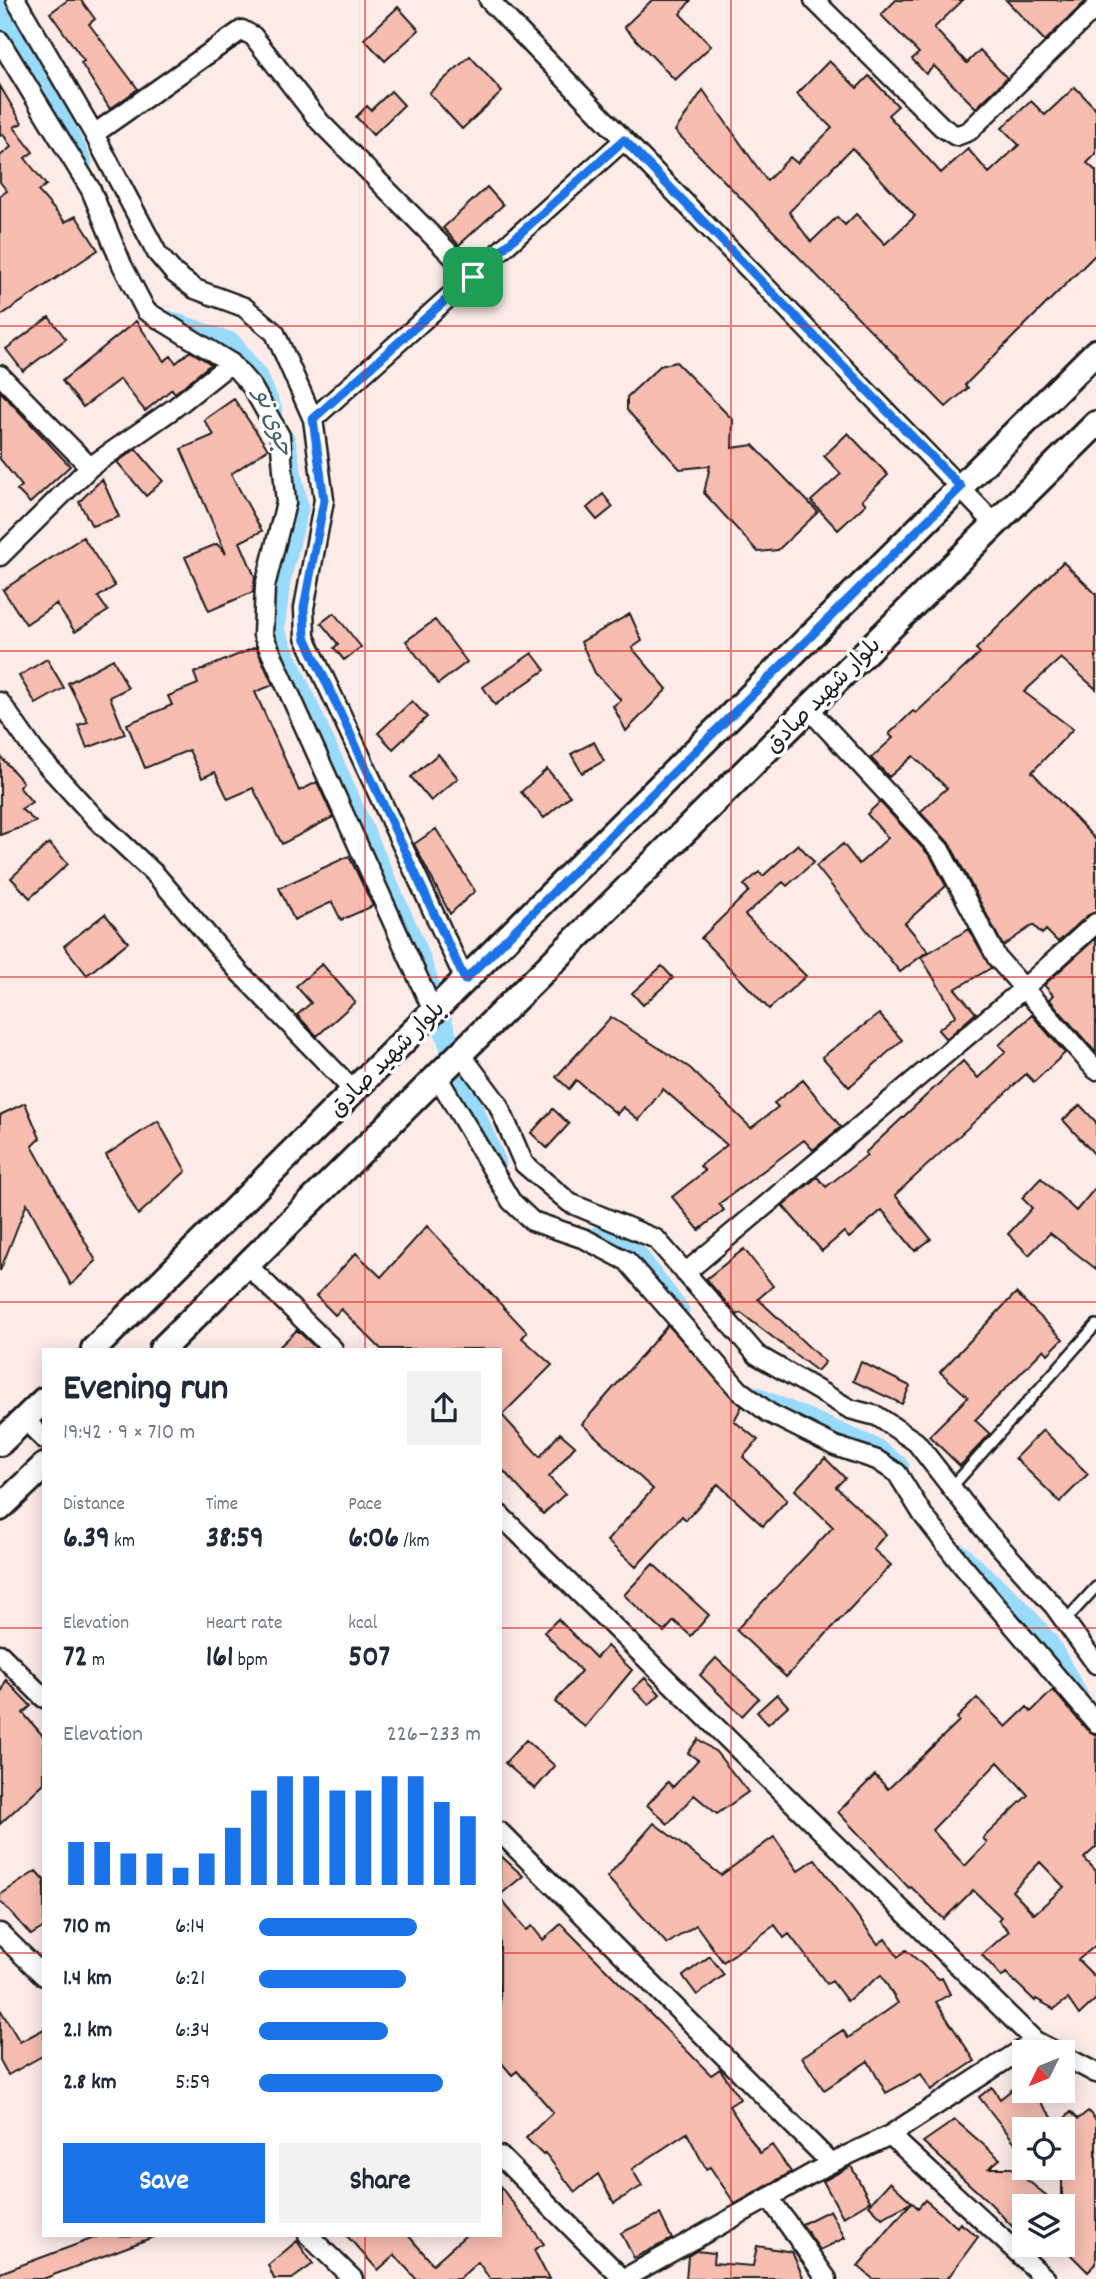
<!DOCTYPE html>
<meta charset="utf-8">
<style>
body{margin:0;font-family:Dekko,"Playpen Sans Arabic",sans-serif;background:#f2f2f3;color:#1f2937;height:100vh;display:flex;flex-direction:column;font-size:26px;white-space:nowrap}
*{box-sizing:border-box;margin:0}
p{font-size:23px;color:#747a83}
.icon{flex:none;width:38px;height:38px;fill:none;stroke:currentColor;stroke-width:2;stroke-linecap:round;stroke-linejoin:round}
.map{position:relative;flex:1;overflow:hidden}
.panel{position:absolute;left:42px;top:1348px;width:460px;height:889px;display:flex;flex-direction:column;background:#fff;border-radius:0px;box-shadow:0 4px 18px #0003}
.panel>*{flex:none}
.needle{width:46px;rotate:227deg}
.controls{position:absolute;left:1012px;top:2040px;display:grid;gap:14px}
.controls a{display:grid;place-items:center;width:63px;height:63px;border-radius:0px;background:#fff;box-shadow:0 4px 18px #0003;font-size:35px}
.pin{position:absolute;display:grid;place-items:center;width:60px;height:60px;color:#fff;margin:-30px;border-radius:14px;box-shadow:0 4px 10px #0006}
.round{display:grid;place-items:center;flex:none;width:74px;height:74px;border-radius:0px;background:#f2f2f3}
.summary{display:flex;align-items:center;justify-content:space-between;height:119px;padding:0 21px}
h1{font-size:38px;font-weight:700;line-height:52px}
.figures{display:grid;grid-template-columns:repeat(3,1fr);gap:10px;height:119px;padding:7px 21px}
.figures div{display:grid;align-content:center}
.figures b{font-size:30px;font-weight:700}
.figures small{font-size:19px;font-weight:400}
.figures p{font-size:19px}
.chart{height:196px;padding:14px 21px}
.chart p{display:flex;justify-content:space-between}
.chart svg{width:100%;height:126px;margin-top:7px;stroke:#1a73e8;stroke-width:6}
.primary-button{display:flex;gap:14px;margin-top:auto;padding:14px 21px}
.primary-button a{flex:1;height:80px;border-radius:0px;background:#1a73e8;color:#fff;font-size:28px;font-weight:700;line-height:80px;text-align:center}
.primary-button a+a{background:#f2f2f3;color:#1f2937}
ul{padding:0 21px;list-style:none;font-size:23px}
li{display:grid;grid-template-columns:112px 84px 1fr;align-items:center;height:52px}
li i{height:18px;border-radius:9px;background:#1a73e8}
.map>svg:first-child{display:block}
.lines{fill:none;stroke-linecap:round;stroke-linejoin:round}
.canal{stroke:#98dbfa;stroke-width:21}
.building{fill:#f7bdb1;stroke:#1c1c1c;stroke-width:2;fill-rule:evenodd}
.lane-casing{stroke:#1c1c1c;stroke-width:14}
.street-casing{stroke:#1c1c1c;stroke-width:23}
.secondary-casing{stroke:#1c1c1c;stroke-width:30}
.lane{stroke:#fff;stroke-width:9}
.street{stroke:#fff;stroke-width:18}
.secondary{stroke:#fff;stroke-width:24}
.route-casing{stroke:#fff;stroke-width:14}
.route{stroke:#1a73e8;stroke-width:9}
.grid{fill:none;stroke:#d62828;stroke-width:2;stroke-opacity:0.55}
.labels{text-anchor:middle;stroke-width:7;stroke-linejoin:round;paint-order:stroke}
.street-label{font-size:23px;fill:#1c1c1c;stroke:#fff}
.water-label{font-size:24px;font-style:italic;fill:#475f6a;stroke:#fff}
</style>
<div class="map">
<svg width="1096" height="2279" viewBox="0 0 1096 2279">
<rect width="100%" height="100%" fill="#fdebe8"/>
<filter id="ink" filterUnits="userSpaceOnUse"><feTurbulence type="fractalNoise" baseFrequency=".0143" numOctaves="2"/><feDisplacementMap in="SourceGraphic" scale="14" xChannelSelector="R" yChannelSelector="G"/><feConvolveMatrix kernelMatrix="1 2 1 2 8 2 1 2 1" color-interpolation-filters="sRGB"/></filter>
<g filter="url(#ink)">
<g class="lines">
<!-- canal -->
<path class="canal" d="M0,2l82,160
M168,321l63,22 27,35 14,32
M285,440l13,68 -18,73 -6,49 143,320 49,143 30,70
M596,1237l41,18 42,56
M753,1396l123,53 23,18
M959,1554l58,52 31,36 30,55"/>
</g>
<!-- building -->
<path class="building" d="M68,0h13l14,19 -6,5 49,65 -28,20 -29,-46 3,-2 -34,-48z
M652,0h39l-11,14 31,32 -36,34 -51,-53z
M896,0h67l-29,28 33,35 13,-13 27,28 -31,30 -42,-42 -8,8 -14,-15 7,-6 -38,-38z
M1006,0h81l-42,41z
M398,7l21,23 -34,31 -21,-22z
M470,56l32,36 -40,37 -33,-36z
M829,61l28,27 12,-12 29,30 -10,9 53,58 27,-24 21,24 30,-28 -17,-17 29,-27 14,14 30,-28 21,22v45l-9,9 9,8v83l-131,131 3,3 -22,19 -271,-276 28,-41 64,91 23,-24 7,6 35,-35 -35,-34zM852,148l63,68 -30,28 -29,-30 -11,11 -8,-8 -26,25 -22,-30z
M0,86l22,37 -8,4 19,25 -8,6 21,27 -8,6 27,31 11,-6 22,34 -98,66v-120l7,-5 -7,-9v-26l11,-9 -8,-13 -3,2z
M391,91l13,14 -31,30 -17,-18 11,-11 4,4z
M487,187l16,18 -44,40 -16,-17z
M49,317l17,22 -43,32 -17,-22z
M136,321l28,40 7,-5 5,7 14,-12 21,13 -36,29 -3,-4 -27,22 -25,-32 -37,28 -21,-26z
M676,362l57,58 -1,28 21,-3 65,67 -40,38 -20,2 -54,-59 6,-27 -30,3 -53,-59v-13l33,-31z
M0,391l70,75 -40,37 -13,-13 5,-4 -22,-27z
M234,399l34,50 -37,25 31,57 -22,11 15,35 -2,15 -44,19 -24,-54 32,-13 9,10 -45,-105 33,-14 -10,-15z
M848,433l40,42 -26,25 4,4 -28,26 -27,-29 30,-27 -17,-18z
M136,449l27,32 -17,15 -29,-34z
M102,479l17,38 -27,9 -13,-24z
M603,494l10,13 -16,13 -10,-12z
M83,537l32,49 -17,11 10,14 -33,21 -19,-28 -30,20 -23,-34z
M1063,562l33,32v95l-35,-31 -37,34 49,37 -41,43 64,68v72l-8,3 -30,27 -12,-12 -4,4 -9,-9 -30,21 -53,-102 -30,-32 27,-24 -34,-32 -24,21 -18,-19 22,-20 -4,-4 24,-23 3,2 64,-60 -4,-4z
M334,613l27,34 -17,13 -10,-12 4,-4 -17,-21z
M630,614l12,27 -10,7 35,41 -41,42 -13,-25 8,-6 -26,-27 -14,-31z
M435,620l32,42 -29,22 -32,-43z
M256,647l17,38 -18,7 44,99 18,-9 16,35 -51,27 -29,-56 -25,11 -13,-27 -13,6 -13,-28 -44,18 -18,-44 45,-19 -4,-9 30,-12 -4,-11z
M532,653l13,17 -50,35 -12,-18z
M47,659l17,29 -28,16 -17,-28z
M113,659l15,29 -18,9 15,37 -38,14 -9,-23 10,-3 -20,-39z
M412,701l15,16 -34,32 -15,-16z
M594,742l10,19 -22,12 -11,-19z
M438,754l20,24 -27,23 -20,-24z
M0,756l23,26 -4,5 13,15 -11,7 15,13 -36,13z
M547,769l23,27 -26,22 -23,-26z
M880,802l51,55 15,29 -41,37 23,28 -28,21 -84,-106 27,-22 16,20 29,-26 -21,-24z
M436,829l39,62 -25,23 -36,-70z
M49,843l19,21 -38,34 -19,-20z
M798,844l16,18 -27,24 -4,-4 -38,33 61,61 -37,33 -68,-71 48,-47 -5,-6 15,-13 4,4z
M349,856l24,50 -32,14 -9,-18 -38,18 -15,-32z
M105,914l23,28 -41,33 -23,-29z
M969,929l22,39 -36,21 21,24 -30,26 -8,-9 18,-15 -35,-58z
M1096,938v115l-47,-54 4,-4 -9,-10z
M322,964l33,38 -38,34 -20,-21 14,-12 -15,-17z
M662,966l11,12 -30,27 -11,-12z
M879,1014l23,26 -53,47 -27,-30z
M1032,1015l33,38 -31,29 -8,-8 -131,121 36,44 -16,12 -33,-41 -33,28 -5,-6 -22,19 -39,-45 34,-29 9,10 41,-32 -2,-2 98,-92 15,17 28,-27 -7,-6z
M611,1017l79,51 61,60 27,-21 -4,-4 29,-23 38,47 -28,23 -9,-10 -85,64 5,6 -25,20 -27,-33 33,-26 -5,-5 27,-21 -64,-56 -24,31 -16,-13 -6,7 -41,-34 -7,9 -13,-12z
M25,1103l15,35 -8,8 64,115 -25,24 -44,-82 -27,68v-156z
M1080,1105l16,17v34l-33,-36z
M553,1109l16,15 -22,24 -16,-15z
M158,1121l28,50 -48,44 -32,-60z
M1041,1178l35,33 20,-24v82l-46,-36 -21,22 -21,-21 24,-26 -10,-10z
M427,1226l100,106 -5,6 30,27 -50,50 38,42 20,-24 15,13 -26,31 16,17 -22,20 -43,-47v-118h-119l-40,-40 -6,6 -19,-19 40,-43 25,24z
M744,1249l29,37 -15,13 67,63 -8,9 -76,-58 -4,2 -31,-36z
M1016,1293l47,46 -15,15 -4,-5 -69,71 15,14 -30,32 -31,-30 39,-39 -28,-25z
M668,1325l74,81 -8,15 24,19 -15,17 44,43 -24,26 -45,-42 -32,36 -4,-4 -46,51 -29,-26 46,-52 -71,-65z
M297,1330l20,19h-40z
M861,1362l49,24 -8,18 -49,-23z
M1043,1430l45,44 -28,28 -45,-44z
M825,1458l20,20 -9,9 50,47 -13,15 18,16 -105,112 -50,-47 97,-103 -38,-37z
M653,1564l56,51 -18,21 -17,-15 -10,11 -40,-37z
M558,1619l38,39 11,-12 25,24 -47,57 -30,-25 26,-31 -37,-39z
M716,1658l43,40 -17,18 -42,-41z
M645,1678l15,16 -11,11 -16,-16z
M6,1680l25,26 -8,7 21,24v46l-44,41v-126z
M1053,1690l34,40 9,5v112l-12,11 12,13v74l-18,15 18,18v21l-17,16 -11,-16 -14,10 -18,-10 -1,2 -29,-28 -4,4 -20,-22 27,-24 -11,-11 3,-3 -28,-27 -29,29 -33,-32 -2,1 -71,-76 37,-37 13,14 71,-68 -2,-3 20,-20 29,29 21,-20 4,5zM998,1762l30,33 -45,43 4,5 -22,23 -33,-36zM1040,1862l24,25 -30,27 -22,-23z
M777,1694l11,12 -20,18 -11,-12z
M698,1739l18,13 32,40 -31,22 -23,-19 -26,29 -21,-19 21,-23 5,5 25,-27 -10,-7z
M526,1740l29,26 -20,23 -30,-26z
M654,1823l67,52 53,-38 24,34 17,-12 63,85 7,-5 13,18 8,-7 33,29 3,-1 8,16 -14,8 39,59 -44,29 -10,-16 -35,19 -18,-32 -44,29 -22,-33 41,-27 5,8 50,-35 -17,-28 -34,26 -15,-20 -5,3 -38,-50 -5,4 -9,-13 -52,37 -27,-37 -29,19 -60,-67z
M500,1855l23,21 -23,19z
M36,1871l8,9v47l-13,8 -31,-34v-6z
M500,1898l26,32 6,-4 11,14 18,-16 150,151 9,-6 20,30 -11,7 31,47 12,-8 19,27 -56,32 -25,-37 -4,2 -19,-36 -55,36 10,17 -28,17 -16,-29 -23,18 -30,-39 -2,2 -17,-17 27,-26 -36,-41 -5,4 -12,-14z
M710,1956l14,19 -27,20 -14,-19z
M0,2009l20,33 24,-13v26l-36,20 -8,-15z
M1024,2080v11h8l30,39v-9l9,-9 7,7 10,-8 8,9v144l-8,8 -26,-26v-116h-38v24l-45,-57 13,-10 8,12z
M955,2120l45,39 -11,9h23l49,39h-37v32l-33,-35 -68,-62z
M851,2166l19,35 -27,16 -20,-36z
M890,2182l28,26 7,-8 32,27 3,-4 18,14 -31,42h-74l-15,-13 53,-63 -29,15 -13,-13z
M500,2186l44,58 -10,6 15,29h-59l-12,-17 -19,17h-43l-21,-24 -17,15 -32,-35h62l25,29 33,-29h34z
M830,2210l15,28 -25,12 -18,-26z
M660,2214l12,25 -38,19 -13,-25z
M102,2235l54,1 -113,43h-43v-6z
M297,2241l16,23 -21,15h-18l-6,-14z
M757,2246l35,6 12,27h-118l2,-23 8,-5 18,2 -1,10 40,3z"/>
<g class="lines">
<defs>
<path id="lane" d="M951,1488l145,-163
M1065,1621l31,-34"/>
<path id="street" d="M16,0l78,134 63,119 17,20 21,16 49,18 31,26 38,86 11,81 -20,108 1,29 160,343
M489,0l505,523
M814,0l128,127 14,9 13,-5 127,-124
M0,41l91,149 31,75 24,46 85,52 21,24 28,49 6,67 -21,83 -2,49 170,376
M94,134l148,-104 11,6 67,86 153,155
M0,375l90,92
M313,419l311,-279
M0,556l90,-89 83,-58 58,-46
M0,702l35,50 61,67 60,56 84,98 113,117
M808,708l132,142 57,108 99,112
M460,1053l38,51 26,60 46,39 86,36 101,116 93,54 27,7 39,26 67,86 71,78 42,58
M437,1076l74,125 21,20 53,18 42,22 112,129 30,23 66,33 42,14 20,13 26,42 38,49 135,159
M246,1264l87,85
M685,1273l338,-284 73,-66
M24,1419l20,20
M500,1515l535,526 23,12
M0,1654l44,44
M500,1832l331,331
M0,1933l44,43
M1062,2055l34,18
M890,2135l156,144
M500,2156l123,123
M770,2199l57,80
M308,2235l45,44
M623,2279l208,-116 59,-28 145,-94"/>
<path id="secondary" d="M94,1349l1002,-997
M162,1349l934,-925
M0,1443l44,-43
M0,1508l44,-42"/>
</defs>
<!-- lane casing -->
<use href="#lane" class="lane-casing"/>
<!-- street casing -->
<use href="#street" class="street-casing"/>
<!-- secondary casing -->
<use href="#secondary" class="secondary-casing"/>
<!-- lane -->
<use href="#lane" class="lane"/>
<!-- street -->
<use href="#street" class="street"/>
<!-- secondary -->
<use href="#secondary" class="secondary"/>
</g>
</g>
<g class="lines" filter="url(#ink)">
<defs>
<path id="route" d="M624,140l337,347 -496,493 -160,-343 -1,-29 20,-108 -11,-81z"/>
</defs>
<!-- route casing -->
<use href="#route" class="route-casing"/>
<!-- route -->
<use href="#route" class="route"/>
</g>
<!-- grid -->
<path class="grid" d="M365,0v1349M731,0v2279M0,326h1096M0,651h1096M0,977h1096M0,1302h1096M0,1628h44M500,1628h596M0,1953h44M500,1953h596M365,2235v44"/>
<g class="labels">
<!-- street labels -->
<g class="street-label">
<text transform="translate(822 694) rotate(-45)" y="8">بلوار شهید صادق</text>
<text transform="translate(386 1058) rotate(-45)" y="8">بلوار شهید صادق</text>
</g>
<!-- water labels -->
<g class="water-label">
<text transform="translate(275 422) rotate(69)" y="8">جوی نو</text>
</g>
</g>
</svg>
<div class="controls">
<a><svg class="needle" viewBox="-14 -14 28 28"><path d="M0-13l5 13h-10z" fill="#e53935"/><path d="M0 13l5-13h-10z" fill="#747a83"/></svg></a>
<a><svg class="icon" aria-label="locate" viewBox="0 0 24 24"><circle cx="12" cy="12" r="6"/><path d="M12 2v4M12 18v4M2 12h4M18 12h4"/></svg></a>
<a><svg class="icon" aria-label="layers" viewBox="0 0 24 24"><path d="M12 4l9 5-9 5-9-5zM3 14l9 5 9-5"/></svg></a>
</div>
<div class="pin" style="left:473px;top:277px;background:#1e9e55"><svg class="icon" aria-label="arrive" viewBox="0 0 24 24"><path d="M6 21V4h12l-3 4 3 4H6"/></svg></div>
<section class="panel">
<div class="summary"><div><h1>Evening run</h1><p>19:42 · 9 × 710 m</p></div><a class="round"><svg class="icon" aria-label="share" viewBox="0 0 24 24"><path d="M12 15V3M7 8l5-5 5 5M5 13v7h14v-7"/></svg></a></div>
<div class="figures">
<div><p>Distance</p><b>6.39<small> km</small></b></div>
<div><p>Time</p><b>38:59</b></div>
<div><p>Pace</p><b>6:06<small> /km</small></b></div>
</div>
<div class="figures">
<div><p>Elevation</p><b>72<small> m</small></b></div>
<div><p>Heart rate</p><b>161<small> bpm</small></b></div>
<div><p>kcal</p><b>507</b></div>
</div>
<div class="chart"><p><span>Elevation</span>226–233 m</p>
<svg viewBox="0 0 160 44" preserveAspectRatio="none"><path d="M5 44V29M15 44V29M25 44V33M35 44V33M45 44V38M55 44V33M65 44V24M75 44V11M85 44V6M95 44V6M105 44V11M115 44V11M125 44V6M135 44V6M145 44V15M155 44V20"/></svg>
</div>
<ul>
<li><b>710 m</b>6:14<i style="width:71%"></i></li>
<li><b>1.4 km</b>6:21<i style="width:66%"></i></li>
<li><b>2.1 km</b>6:34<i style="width:58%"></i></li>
<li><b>2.8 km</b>5:59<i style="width:83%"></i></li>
</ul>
<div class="primary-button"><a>Save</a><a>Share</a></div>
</section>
</div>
